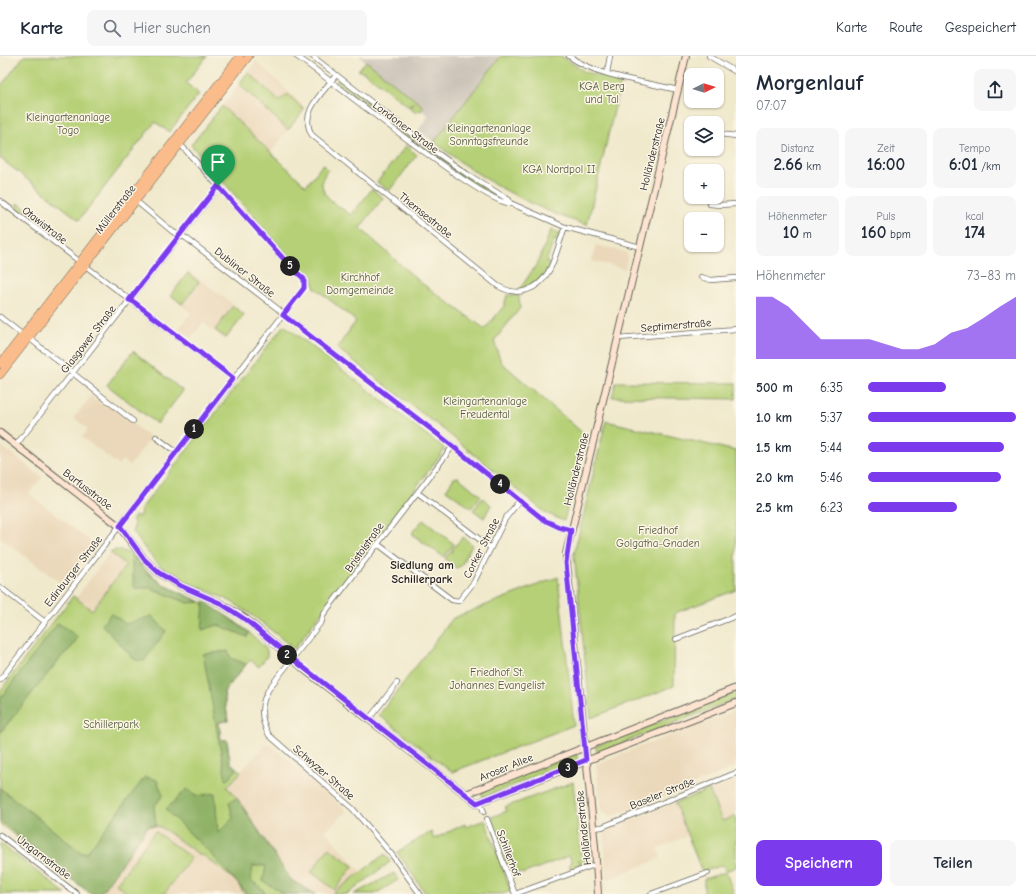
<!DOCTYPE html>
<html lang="de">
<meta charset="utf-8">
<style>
body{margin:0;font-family:"Comic Neue",sans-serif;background:#f6f6f7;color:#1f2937;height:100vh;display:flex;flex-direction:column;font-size:15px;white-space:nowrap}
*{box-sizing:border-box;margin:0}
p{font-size:13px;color:#747a83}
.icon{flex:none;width:22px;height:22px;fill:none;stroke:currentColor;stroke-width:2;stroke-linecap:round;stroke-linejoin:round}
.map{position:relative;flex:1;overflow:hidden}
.panel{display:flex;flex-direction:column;background:#fff;width:300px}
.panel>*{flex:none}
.needle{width:26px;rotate:85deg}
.controls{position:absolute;left:684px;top:12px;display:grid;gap:8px}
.controls a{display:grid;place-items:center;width:40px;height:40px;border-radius:8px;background:#fff;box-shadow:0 1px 3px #0004;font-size:20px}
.pin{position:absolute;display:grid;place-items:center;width:34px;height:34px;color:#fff;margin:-41px -17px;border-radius:50% 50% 50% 0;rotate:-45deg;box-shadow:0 0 4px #0007}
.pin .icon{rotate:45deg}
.km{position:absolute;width:20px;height:20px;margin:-10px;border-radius:50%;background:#222;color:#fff;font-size:11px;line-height:20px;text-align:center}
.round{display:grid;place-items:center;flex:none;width:42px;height:42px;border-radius:8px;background:#f6f6f7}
.head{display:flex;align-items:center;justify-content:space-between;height:68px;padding:0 20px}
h1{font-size:22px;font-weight:800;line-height:30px}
.metrics{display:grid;grid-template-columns:repeat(3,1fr);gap:6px;height:68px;padding:4px 20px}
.metrics div{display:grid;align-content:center;border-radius:8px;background:#f6f6f7;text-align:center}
.metrics b{font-size:17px;font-weight:800}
.metrics small{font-size:11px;font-weight:400}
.metrics p{font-size:11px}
.chart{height:112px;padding:8px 20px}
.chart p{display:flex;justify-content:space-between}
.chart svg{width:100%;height:72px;margin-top:4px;fill:#7c3aed;opacity:.7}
.primary-button{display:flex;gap:8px;margin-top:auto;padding:8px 20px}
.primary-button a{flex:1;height:46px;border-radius:8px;background:#7c3aed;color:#fff;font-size:16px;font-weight:800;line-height:46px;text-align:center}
.primary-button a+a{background:#f6f6f7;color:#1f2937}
ul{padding:0 20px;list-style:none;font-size:13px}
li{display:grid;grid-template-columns:64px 48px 1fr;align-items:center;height:30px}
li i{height:10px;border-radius:5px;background:#7c3aed}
header{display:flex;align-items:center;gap:24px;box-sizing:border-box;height:56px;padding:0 20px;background:#fff;border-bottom:1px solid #e0e1e3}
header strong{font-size:19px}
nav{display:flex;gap:22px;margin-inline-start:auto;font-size:14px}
.search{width:280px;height:36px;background:#f6f6f7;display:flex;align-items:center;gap:10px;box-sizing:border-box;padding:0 14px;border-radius:8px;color:#747a83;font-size:15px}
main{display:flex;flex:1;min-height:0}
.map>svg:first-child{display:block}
.built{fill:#ebd8ba}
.industrial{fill:#cbc3b8}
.green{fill:#b5d076;stroke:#687649}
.forest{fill:#90b267;stroke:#566742}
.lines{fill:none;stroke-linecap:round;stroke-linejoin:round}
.street-casing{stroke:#66645a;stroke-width:6}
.secondary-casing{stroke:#66645a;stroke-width:8}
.primary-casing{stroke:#66645a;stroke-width:8}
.street{stroke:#fff;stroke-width:4.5}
.secondary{stroke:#fde4d1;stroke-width:6}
.primary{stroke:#fabc8b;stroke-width:7}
.route-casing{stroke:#fff;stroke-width:8}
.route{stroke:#7c3aed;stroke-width:5}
.labels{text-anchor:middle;stroke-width:3;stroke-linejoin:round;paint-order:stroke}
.park-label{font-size:11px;fill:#525b3c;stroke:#fcf5e5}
.street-label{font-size:11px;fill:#1c1c1c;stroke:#fcf5e5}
.neighbourhood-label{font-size:12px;font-weight:bold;fill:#1c1c1c;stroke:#fcf5e5}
</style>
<header>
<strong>Karte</strong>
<div class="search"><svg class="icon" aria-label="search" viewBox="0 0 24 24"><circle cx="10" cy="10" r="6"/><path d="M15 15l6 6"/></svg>Hier suchen</div>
<nav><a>Karte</a><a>Route</a><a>Gespeichert</a></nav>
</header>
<main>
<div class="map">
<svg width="736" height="838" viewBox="0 0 736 838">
<rect width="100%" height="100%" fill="#fcf5e5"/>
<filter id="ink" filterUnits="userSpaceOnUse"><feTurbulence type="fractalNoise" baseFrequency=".025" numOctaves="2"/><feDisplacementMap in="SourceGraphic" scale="8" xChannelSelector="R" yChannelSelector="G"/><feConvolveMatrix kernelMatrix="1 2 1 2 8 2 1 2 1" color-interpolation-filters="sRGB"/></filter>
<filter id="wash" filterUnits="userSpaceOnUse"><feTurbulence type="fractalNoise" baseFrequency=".012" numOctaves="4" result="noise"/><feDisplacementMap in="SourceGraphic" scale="16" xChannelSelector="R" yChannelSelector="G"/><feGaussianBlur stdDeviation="0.9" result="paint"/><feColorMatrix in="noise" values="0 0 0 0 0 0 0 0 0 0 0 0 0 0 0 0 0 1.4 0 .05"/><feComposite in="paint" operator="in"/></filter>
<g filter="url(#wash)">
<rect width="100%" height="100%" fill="#f0e9cc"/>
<!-- built -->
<path class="built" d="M256,5l50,47 -35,44 -49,-46z
M596,189l30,7 2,3 -3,14 -33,-8z
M188,215l58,43 -20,26 -23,-17 -12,15 -12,-10 12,-15 -22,-18z
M91,340l14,11 2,-3 44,34 -21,27 -8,-5 -4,5 -36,-28 6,-8 -14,-11z
M0,389l42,32 -13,17 65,50 -31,41 -63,-48z
M110,496l16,13 -34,45 -16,-12z
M736,654v57l-125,50 -10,-6 -5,-47z
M267,687l47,37 33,31 -22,20 36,41 -29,22h-17l-24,-14 -54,-82 -10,-11z
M736,723v37l-14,5 -13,-31z
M675,747l13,33 -30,12 3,10 -55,22 -2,-49z
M148,770l13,1 40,29 2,-2 33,27 8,13h-144z"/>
<!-- industrial -->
<path class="industrial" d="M359,0h142l-67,86 -16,-12 11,-14 -8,-7 1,-3z"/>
<!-- green -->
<path class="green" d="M24,0h183l-21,27 13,11 -30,38 -14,-10 -76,98 -79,-62v-71z
M501,0h60l24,16 36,9 -34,144c-56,-17 -108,-47 -153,-83z
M366,5l58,46 -3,4 -2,-1 -3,3 -6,-5 3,-6 -4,5 -44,-34 -7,-3z
M248,16l31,29 9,-7 16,16 -16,20 -49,-46z
M339,23l76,60 -2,3 -77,-60z
M222,50l84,80 17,-22 5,5c-17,23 6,33 23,46l21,-26 11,9 -23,30 60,54 65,47 19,-23 3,-11 12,1 1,12 -26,33 7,21 84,73 -21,86 -18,-8 -102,-83 -107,-82 19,-27 -42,-34 -1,-9 -20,-17 -102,-116z
M425,89l49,36 34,20c-31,-11 -59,-34 -86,-52z
M406,90l11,9 -28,36 -12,-9z
M18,147l25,19 -4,4 -24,-19z
M551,174l9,3 -3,8 -3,-1 -8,22 4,1c-6,16 -15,23 -31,27l18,-26z
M188,217l11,9 -17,22 -11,-9z
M233,250l11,9 -18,23 -11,-8z
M284,269l161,124 -151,200c-17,-14 -35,-30 -54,-42 -24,-16 -57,-22 -79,-41 -12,-10 -20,-23 -29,-36l2,-1v-7l-2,-2 3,-4h5l1,-7z
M133,295l50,40 -26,33 -50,-39z
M616,326l120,1v16l-124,-2z
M606,365l130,30v139l-61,23 -1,73 -83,32 -17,-164z
M458,421l23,19 -10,12 -25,-18 8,-12z
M483,442l8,7 -7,13 -11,-8z
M423,464l31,24 -10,13 -31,-22v-4z
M463,481l9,8 -6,11 -2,1 1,1 -4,8 -5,2 -11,-9 6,-8 2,1 -1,-3z
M116,494c19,1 24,16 38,27 13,11 28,16 43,23 27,12 51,29 70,50v6l-8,11 -9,-7 -26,32 4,29 -9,1 2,18h6l3,22 11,10 -14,15 10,11 54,82 24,14h-71l-8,-13 -33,-26 -2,1 -40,-29 -13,-1 -48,68h-9l-91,-70v-133l73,-95 19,14 34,-45 -16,-13z
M558,521l16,148 -122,47 -73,-57 74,-97z
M736,636v7l-139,54 -1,-7z
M577,697v7l-94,37 -2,-6z
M573,726l8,77 7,-2 -2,6 -5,2 -2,-5 2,5 -11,4 -1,-5 3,-2 -3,-6 -47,18 -1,-2 -10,3 -22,-57 18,-7 -2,-4z
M709,734l13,31 14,-5v51l-11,4 -2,-6 -21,7 -27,-69z
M485,764l26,71 -8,3h-77l-29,-42 34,-20 3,7 31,-15 1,3z
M155,775l36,27 -27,36h-35l-13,-10z
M0,787l66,51h-66z
M329,792l24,18 -18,24 -24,-18z
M385,798l5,8 -42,32h-16z
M726,816l8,22h-30v-15z
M394,817l4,7 -23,14h-21z"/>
<!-- forest -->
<path class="forest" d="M131,499l14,16 17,13 38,18 -12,1 -38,-15h-16z
M204,545l45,31 -2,5 -29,-12 -16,5z
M111,557l15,11 26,-8 14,15 -22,30 -9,-1 -33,-35z
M58,567l20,14 -6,10 -10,9 -62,77v-34z
M228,595l3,7 15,6 -22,28 4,29 -9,1 2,18h6l3,22 7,7 -9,11h-2l-23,-126z
M145,721l12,3 6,15 -9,12 2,19h-8l-48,68h-9l-91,-73v-33l82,65 5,-1z
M187,733l10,7 18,-3 3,40 15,-15 -4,-16 8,-4 54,82 24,14h-31l-21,-13 3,-15h-13l-2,14 13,11 1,3h-18l-34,-38 -46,-45 -1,-2z"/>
</g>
<g filter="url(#ink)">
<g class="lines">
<defs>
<path id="street" d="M296,0c33,21 189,150 214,147l55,24 75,20
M312,0l125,97 30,21 42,26 1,3
M569,0c26,20 77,26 109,34
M709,0l27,16
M607,17l3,-17
M336,19c-12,17 -38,37 -24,60l186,151c9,5 19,8 29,4 26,-8 29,-41 38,-63
M720,78l16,2
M0,145l233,177
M136,145l37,31 13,6 92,71 11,10 159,123 96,78 15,7 12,3
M710,148l9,1 17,-1
M701,221l10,3 25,-2
M0,261l23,18
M29,282l104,83
M618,282l118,-9
M156,381l20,15
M16,389l203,-259
M418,437l73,55
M379,489l73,55 7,1 15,-19 31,-63 15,-19
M0,531l45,35
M676,583l60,-23
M0,624l304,-392v-9l-14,-13 -110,-122
M369,663l28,-36
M480,746l4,10
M487,763l28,75
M594,772l8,-1 134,-54
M0,779l77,59
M420,838l-28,-39 -39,-46 -84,-74c-10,-17 -9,-32 1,-48l52,-66 1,-6 130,-169
M515,838l82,-30
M651,838l57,-21"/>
<path id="secondary" d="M0,377l119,93 25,33 15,14 22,13 39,17 26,16 59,51 172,133 259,-100
M466,738l270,-106
M598,838l-3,-48 -29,-292 120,-498"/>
<path id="primary" d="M0,308l240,-308
M0,319l249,-319"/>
</defs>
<!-- street casing -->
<use href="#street" class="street-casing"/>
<!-- secondary casing -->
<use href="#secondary" class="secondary-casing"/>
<!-- primary casing -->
<use href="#primary" class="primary-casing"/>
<!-- street -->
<use href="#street" class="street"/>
<!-- secondary -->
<use href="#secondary" class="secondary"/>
<!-- primary -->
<use href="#primary" class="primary"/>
</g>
</g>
<g class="lines" filter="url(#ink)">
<defs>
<path id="route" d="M218,130l72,80 14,13v9l-21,27 157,121 104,84 15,7 12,3 -5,33 20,197 -109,43 -178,-139 -53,-44 -26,-17 -39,-17 -22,-13 -15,-14 -24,-33 113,-148 -99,-76 -5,-2z"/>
</defs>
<!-- route casing -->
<use href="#route" class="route-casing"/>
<!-- route -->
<use href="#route" class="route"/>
</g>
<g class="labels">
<!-- park labels -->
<g class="park-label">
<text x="602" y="34">KGA Berg<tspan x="602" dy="13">und Tal</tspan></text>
<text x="68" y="65">Kleingartenanlage<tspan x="68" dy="13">Togo</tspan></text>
<text x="489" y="76">Kleingartenanlage<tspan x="489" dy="13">Sonntagsfreunde</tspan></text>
<text x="559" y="117">KGA Nordpol II</text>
<text x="360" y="225">Kirchhof<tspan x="360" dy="13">Domgemeinde</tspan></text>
<text x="485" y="349">Kleingartenanlage<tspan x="485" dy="13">Freudental</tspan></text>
<text x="658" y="478">Friedhof<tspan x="658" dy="13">Golgatha-Gnaden</tspan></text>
<text x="497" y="620">Friedhof St.<tspan x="497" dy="13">Johannes Evangelist</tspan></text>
<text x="111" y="672">Schillerpark</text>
</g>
<!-- street labels -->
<g class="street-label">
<text transform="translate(406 71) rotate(37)" y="4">Londoner Straße</text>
<text transform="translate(652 98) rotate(-76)" y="4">Holländerstraße</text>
<text transform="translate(115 153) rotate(-52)" y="4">Müllerstraße</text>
<text transform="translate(426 159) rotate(39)" y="4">Themsestraße</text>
<text transform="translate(45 169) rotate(38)" y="4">Otawistraße</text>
<text transform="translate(245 216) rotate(38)" y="4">Dubliner Straße</text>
<text transform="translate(676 269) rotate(-5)" y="4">Septimerstraße</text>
<text transform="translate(88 283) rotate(-52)" y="4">Glasgower Straße</text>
<text transform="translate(576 413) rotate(-76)" y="4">Holländerstraße</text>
<text transform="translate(88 433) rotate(38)" y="4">Barfusstraße</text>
<text transform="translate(364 491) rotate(-54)" y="4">Bristolstraße</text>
<text transform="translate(481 492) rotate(-63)" y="4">Corker Straße</text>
<text transform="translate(73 515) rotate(-52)" y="4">Edinburger Straße</text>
<text transform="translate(506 711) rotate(-22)" y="4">Aroser Allee</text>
<text transform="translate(324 716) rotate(41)" y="4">Schwyzer Straße</text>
<text transform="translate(662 737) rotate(-22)" y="4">Baseler Straße</text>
<text transform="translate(583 772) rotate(-96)" y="4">Holländerstraße</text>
<text transform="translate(509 797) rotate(69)" y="4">Schillerhof</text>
<text transform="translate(44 801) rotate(37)" y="4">Ungarnstraße</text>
</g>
<!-- neighbourhood labels -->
<g class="neighbourhood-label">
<text x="422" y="513">Siedlung am<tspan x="422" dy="14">Schillerpark</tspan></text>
</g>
</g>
</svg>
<div class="controls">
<a><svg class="needle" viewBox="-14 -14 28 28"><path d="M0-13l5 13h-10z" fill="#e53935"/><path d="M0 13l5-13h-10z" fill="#747a83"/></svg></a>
<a><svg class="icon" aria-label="layers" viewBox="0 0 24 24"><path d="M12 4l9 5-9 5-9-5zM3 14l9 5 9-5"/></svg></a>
<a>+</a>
<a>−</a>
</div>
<div class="pin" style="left:218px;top:130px;background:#1e9e55"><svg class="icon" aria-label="arrive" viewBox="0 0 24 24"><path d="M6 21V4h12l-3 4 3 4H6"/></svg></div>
<b class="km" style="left:194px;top:373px">1</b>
<b class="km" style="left:287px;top:599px">2</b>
<b class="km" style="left:568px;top:712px">3</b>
<b class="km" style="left:500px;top:428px">4</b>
<b class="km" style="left:290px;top:210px">5</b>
</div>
<section class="panel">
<div class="head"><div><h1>Morgenlauf</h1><p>07:07</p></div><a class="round"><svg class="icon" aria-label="share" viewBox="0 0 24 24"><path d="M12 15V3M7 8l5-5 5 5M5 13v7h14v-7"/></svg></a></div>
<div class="metrics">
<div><p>Distanz</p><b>2.66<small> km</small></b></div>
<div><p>Zeit</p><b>16:00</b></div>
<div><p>Tempo</p><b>6:01<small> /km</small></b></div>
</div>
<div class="metrics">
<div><p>Höhenmeter</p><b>10<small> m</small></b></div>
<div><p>Puls</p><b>160<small> bpm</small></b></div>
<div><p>kcal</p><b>174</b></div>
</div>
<div class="chart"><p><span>Höhenmeter</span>73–83 m</p>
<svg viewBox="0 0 160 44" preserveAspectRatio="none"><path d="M0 44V6L10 6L20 12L30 22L40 32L50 32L60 32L70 32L80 35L90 38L100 38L110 35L120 28L130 25L140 19L150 12L160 6V44z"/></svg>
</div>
<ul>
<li><b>500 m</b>6:35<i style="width:53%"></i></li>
<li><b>1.0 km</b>5:37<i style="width:100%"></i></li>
<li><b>1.5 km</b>5:44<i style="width:92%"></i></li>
<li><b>2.0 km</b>5:46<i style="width:90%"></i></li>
<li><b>2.5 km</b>6:23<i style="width:60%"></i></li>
</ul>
<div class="primary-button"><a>Speichern</a><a>Teilen</a></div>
</section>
</main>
